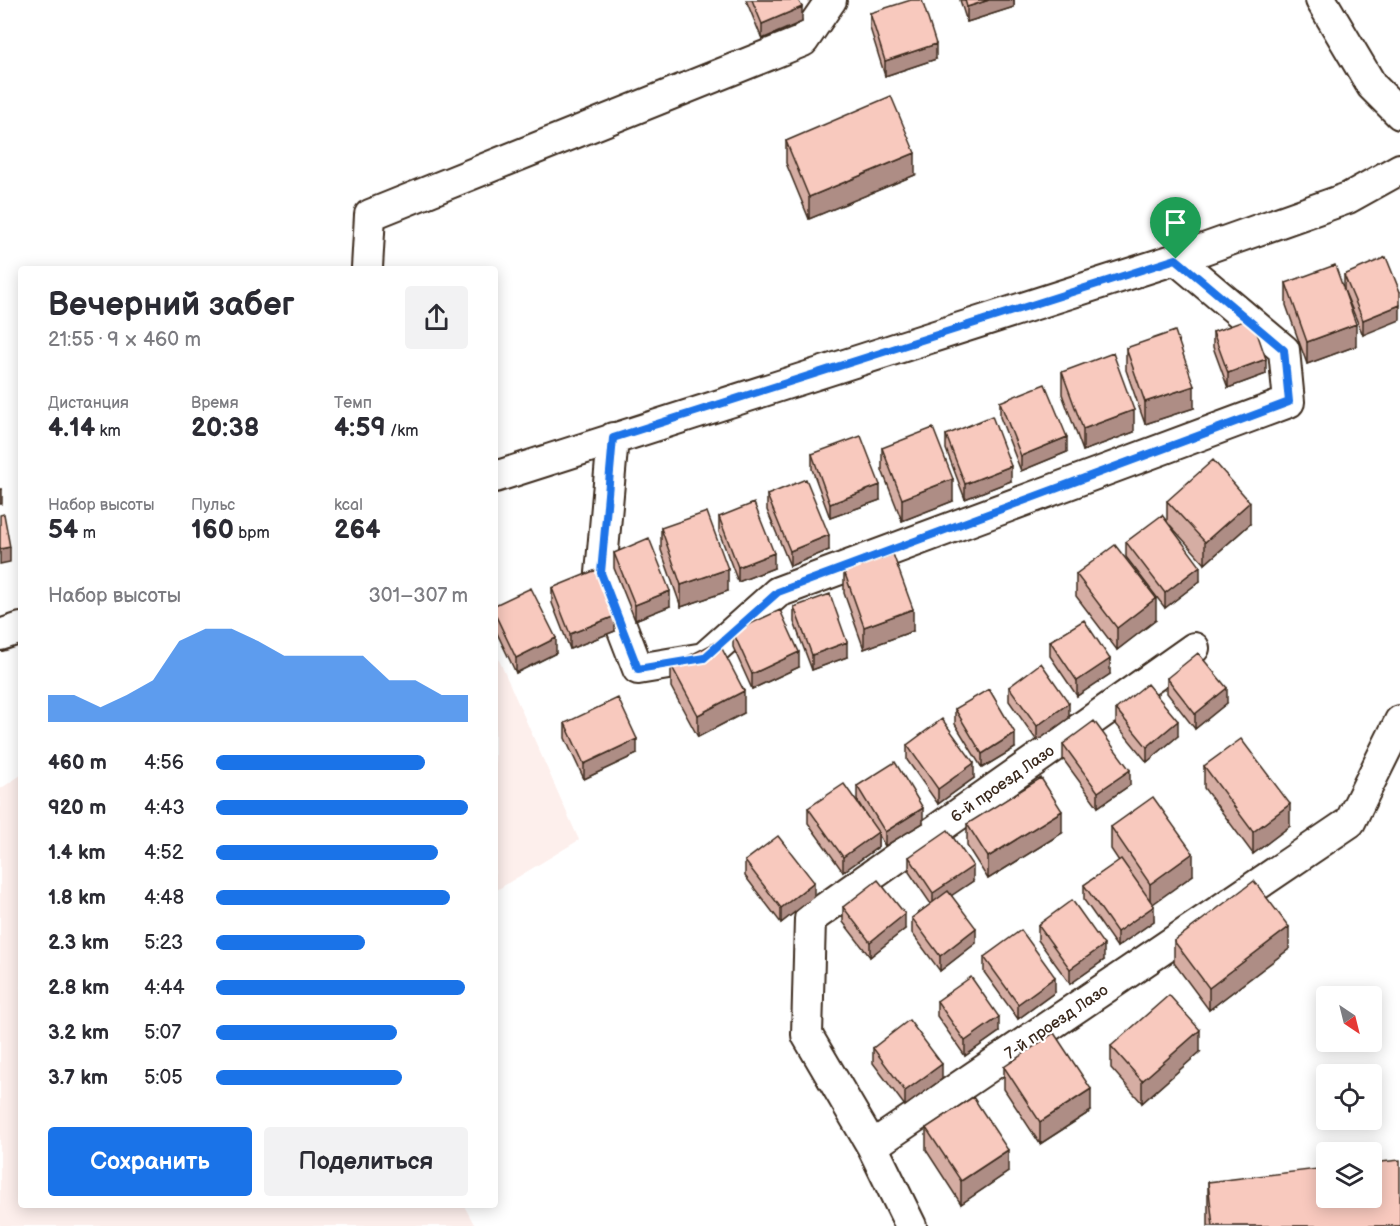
<!DOCTYPE html>
<html lang="ru">
<meta charset="utf-8">
<style>
body{margin:0;font-family:"Balsamiq Sans",sans-serif;background:#f2f2f3;color:#2b2b33;height:100vh;display:flex;flex-direction:column;font-size:22px;white-space:nowrap}
*{box-sizing:border-box;margin:0}
p{font-size:20px;color:#7c7c81}
.icon{flex:none;width:33px;height:33px;fill:none;stroke:currentColor;stroke-width:2;stroke-linecap:round;stroke-linejoin:round}
.map{position:relative;flex:1;overflow:hidden}
.panel{position:absolute;left:18px;top:266px;width:480px;height:942px;display:flex;flex-direction:column;background:#fff;border-radius:6px;box-shadow:0 3px 15px #0003}
.panel>*{flex:none}
.needle{width:39px;rotate:145deg}
.fabs{position:absolute;left:1316px;top:986px;display:grid;gap:12px}
.fabs a{display:grid;place-items:center;width:66px;height:66px;border-radius:6px;background:#fff;box-shadow:0 3px 15px #0003;font-size:30px}
.pin{position:absolute;display:grid;place-items:center;width:51px;height:51px;color:#fff;margin:-62px -26px;border-radius:50% 50% 50% 0;rotate:-45deg;box-shadow:0 0 6px #0007}
.pin .icon{rotate:45deg}
.round{display:grid;place-items:center;flex:none;width:63px;height:63px;border-radius:6px;background:#f2f2f3}
.summary{display:flex;align-items:center;justify-content:space-between;height:102px;padding:0 30px}
h1{font-size:33px;font-weight:800;line-height:45px}
.stats{display:grid;grid-template-columns:repeat(3,1fr);gap:9px;height:102px;padding:6px 30px}
.stats div{display:grid;align-content:center}
.stats b{font-size:26px;font-weight:800}
.stats small{font-size:16px;font-weight:400}
.stats p{font-size:16px}
.chart{height:168px;padding:12px 30px}
.chart p{display:flex;justify-content:space-between}
.chart svg{width:100%;height:108px;margin-top:6px;fill:#1a73e8;opacity:.7}
.cta{display:flex;gap:12px;margin-top:auto;padding:12px 30px}
.cta a{flex:1;height:69px;border-radius:6px;background:#1a73e8;color:#fff;font-size:24px;font-weight:800;line-height:69px;text-align:center}
.cta a+a{background:#f2f2f3;color:#2b2b33}
ul{padding:0 30px;list-style:none;font-size:20px}
li{display:grid;grid-template-columns:96px 72px 1fr;align-items:center;height:45px}
li i{height:15px;border-radius:8px;background:#1a73e8}
.map>svg:first-child{display:block}
.built{fill:#fdefec}
.lines{fill:none;stroke-linecap:round;stroke-linejoin:round}
.minor-casing{stroke:#3b2a1e;stroke-width:34}
.minor{stroke:#fff;stroke-width:30}
.wall{fill:#d5ada3;stroke:#3b2a1e;stroke-width:1.5}
.shaded-wall{fill:#ae8d85;stroke:#3b2a1e;stroke-width:1.5}
.building{fill:#f8c9be;stroke:#3b2a1e;stroke-width:1.5}
.route-casing{stroke:#fff;stroke-width:12}
.route{stroke:#1a73e8;stroke-width:8}
.labels{text-anchor:middle;stroke-width:4.5;stroke-linejoin:round;paint-order:stroke}
.street-label{font-size:16px;fill:#3b2a1e;stroke:#fff}
</style>
<div class="map">
<svg width="1400" height="1226" viewBox="0 0 1400 1226">
<rect width="100%" height="100%" fill="#fff"/>
<filter id="ink" filterUnits="userSpaceOnUse"><feTurbulence type="fractalNoise" baseFrequency=".0167" numOctaves="2"/><feDisplacementMap in="SourceGraphic" scale="12" xChannelSelector="R" yChannelSelector="G"/><feConvolveMatrix kernelMatrix="1 2 1 2 8 2 1 2 1" color-interpolation-filters="sRGB"/></filter>
<g filter="url(#ink)">
<!-- built -->
<path class="built" d="M495,651l84,189 -84,51z
M21,775v429h442l12,22h-475v-437z"/>
<g class="lines">
<defs>
<path id="minor" d="M1321,0l51,86 28,28
M367,268l3,-53 433,-174 28,-41
M613,438l-12,135 37,96 66,-11 74,-66 511,-190 -5,-52 -108,-91
M495,477l681,-218 172,-61 52,-29
M0,635l21,-7
M1194,648l-384,271 -3,116 65,111 478,-324 50,-101
M872,1146l39,80"/>
</defs>
<!-- minor casing -->
<use href="#minor" class="minor-casing"/>
<!-- minor -->
<use href="#minor" class="minor"/>
</g>
<!-- wall -->
<path class="wall" d="M746,0h52l4,22 -40,17z
M960,0h54v7l-47,15z
M870,13l66,46 -51,17 -15,-48z
M786,141l129,34 -106,44 -23,-56z
M1344,275l56,17 -37,43 -19,-45z
M1286,283l70,63 -49,18 -21,-59z
M1213,332l53,42 -38,14 -15,-41z
M1126,348l68,60 -49,16 -19,-54z
M1062,372l72,60 -51,19 -21,-57z
M1000,402l67,50 -46,19 -21,-54z
M946,435l65,46 -46,18 -19,-50z
M882,448l71,53 -51,20 -20,-51z
M812,454l68,46 -50,18 -18,-49z
M767,495l62,55 -39,16 -23,-56z
M1167,501l83,23 -45,40 -35,-39 30,56 -35,27 -39,-51v-15l41,-20z
M719,517l55,51 -36,14 -19,-50z
M661,528l67,63 -47,16 -20,-57z
M614,553l56,53 -35,14 -21,-52z
M844,571l69,60 -49,18 -20,-56z
M1076,574l80,46 -39,30 -41,-54z
M552,588l63,43 -45,18 -18,-46z
M495,605l61,48 -40,20 -21,-44z
M794,607l53,50 -35,13 -18,-48z
M733,632l66,35 -47,22 -19,-42z
M1050,641l60,33 -33,22 -27,-40z
M671,665l73,48 -46,24 -27,-50z
M1167,678l60,25 -32,26 -28,-36z
M1009,687l60,31 -32,23 -28,-40z
M955,709l60,39 -33,20 -27,-44z
M1116,709l62,27 -31,26 -31,-38z
M565,723l72,31 -53,25 -19,-41z
M1063,744l67,41 -32,22 -35,-48z
M907,745l67,33 -36,26 -31,-44z
M1204,766l86,60 -37,28 -49,-66z
M857,786l66,37 -38,23 -7,-12v13l-35,25 -35,-49v-15l59,9 -10,-17z
M967,824l95,9 -74,46 -21,-33z
M1111,827l82,48 -41,29 2,17 -37,26 -33,-47v-15l35,-24 -8,-12z
M909,857l64,24 -22,14 25,48 -36,28 -28,-38v-15l19,-14 -22,-32z
M745,861l69,36 -33,26 -36,-47z
M843,907l62,22 -35,28 -27,-35z
M1038,925l66,35 -34,24 -32,-44z
M1174,941l115,8 -80,61 -35,-47z
M984,957l71,35 -37,27 -34,-47z
M937,1001l62,31 -34,24 -28,-40z
M1111,1046l89,6 -58,51 -31,-35z
M873,1048l69,31 -37,27 -32,-43z
M1004,1067l87,44 -51,33 -36,-55z
M926,1128l82,44 -47,32 -35,-54z
M1208,1182l192,44h-192z"/>
<!-- shaded-wall -->
<path class="shaded-wall" d="M989,0h25v7l-47,15v-15z
M802,7v15l-40,17v-15z
M936,44v15l-51,17v-15z
M915,153v22l-106,44v-22z
M1400,305v15l-37,15v-15z
M1356,324v22l-49,18v-22z
M1266,359v15l-38,14v-15z
M1194,386v22l-49,16v-22z
M1134,410v22l-51,19v-22z
M1067,437v15l-46,19v-15z
M1011,466v15l-46,18v-15z
M953,479v22l-51,20v-22z
M880,485v15l-50,18v-14z
M0,489h2v15h-2z
M1250,502v22l-45,40v-22z
M829,535v15l-39,16v-15z
M10,547v15l-10,2v-15z
M774,553v15l-36,14v-15z
M1200,566v15l-35,27v-15z
M728,569v22l-47,16v-22z
M670,591v15l-35,14v-15z
M1156,598v22l-39,30v-22z
M913,609v22l-49,18v-22z
M615,616v15l-45,18v-15z
M556,638v15l-40,20v-15z
M847,642v15l-35,13v-15z
M799,652v15l-47,22v-15z
M1110,659v15l-33,22v-15z
M1227,688v15l-32,26v-15z
M744,691v22l-46,24v-22z
M1069,703v15l-32,23v-15z
M1178,721v15l-31,26v-15z
M1015,733v15l-33,20v-14z
M637,739v15l-53,25v-15z
M974,763v15l-36,26v-15z
M1130,770v15l-32,22v-15z
M1290,804v22l-37,28v-22z
M923,808v15l-38,23v-14z
M1062,811v22l-74,46v-22z
M878,832v15l-35,25v-15z
M1193,853v22l-43,31v-22z
M973,866v15l-40,27v-15z
M814,882v15l-33,26v-15z
M1154,906v15l-37,26v-15z
M905,914v15l-35,28v-15z
M1289,927v22l-80,61v-22z
M976,928v15l-36,28v-15z
M1104,945v15l-34,24v-15z
M1055,977v15l-37,27v-15z
M999,1017v15l-34,24v-15z
M1200,1030v22l-58,51v-22z
M942,1064v15l-37,27v-15z
M1091,1089v22l-51,33v-22z
M1008,1150v22l-47,32v-23z"/>
<!-- building -->
<path class="building" d="M752,0h46l4,7 -40,17z
M911,0h11l14,44 -51,17 -15,-48z
M965,0h24l-22,7z
M891,96l24,57 -106,44 -23,-56z
M1386,257l14,35v13l-37,15 -19,-45z
M1335,265l21,59 -49,18 -21,-59z
M1252,318l14,41 -38,14 -15,-41z
M1175,331l19,55 -49,16 -19,-54z
M1113,353l21,57 -51,19 -21,-57z
M1045,384l22,53 -46,19 -21,-54z
M992,416l19,50 -46,18 -19,-49z
M933,428l20,51 -51,20 -20,-51z
M861,436l19,49 -50,19 -18,-50z
M1213,460l37,42 -45,40 -38,-41z
M806,479l23,56 -39,16 -23,-56z
M754,503l20,50 -36,14 -19,-50z
M707,512l21,57 -47,16 -20,-57z
M4,514l6,33 -10,2v-34z
M1162,515l38,51 -35,27 -39,-51z
M649,538l21,53 -35,14 -21,-52z
M1115,545l41,53 -39,30 -41,-54z
M893,554l20,55 -49,18 -20,-56z
M596,570l19,46 -45,18 -18,-46z
M531,588l25,50 -40,20 -21,-44v-9z
M830,594l17,48 -35,13 -18,-48z
M780,610l19,42 -47,22 -19,-42z
M1084,620l26,39 -33,22 -27,-40z
M718,641l26,50 -46,24 -27,-50z
M1198,653l29,35 -32,26 -28,-36z
M1041,663l28,40 -32,23 -28,-39z
M1147,684l31,37 -31,26 -31,-38z
M989,689l26,44 -33,21 -27,-45z
M618,698l19,41 -53,25 -19,-41z
M942,719l32,44 -36,26 -31,-44z
M1094,721l36,49 -32,22 -35,-48z
M1241,739l49,65 -37,28 -49,-66z
M895,762l28,46 -38,24 -28,-46z
M1041,778l21,33 -74,46 -21,-33z
M844,784l34,48 -35,25 -35,-49z
M1153,797l40,56 -43,31 -39,-57z
M948,830l25,36 -40,27 -24,-36z
M778,836l36,46 -33,26 -36,-47z
M1121,859l33,47 -37,26 -33,-47z
M878,880l27,34 -35,28 -27,-35z
M1254,881l35,46 -80,61 -35,-47z
M948,891l28,37 -36,28 -28,-38z
M1072,900l32,45 -34,24 -32,-44z
M1021,930l34,47 -37,27 -34,-47z
M971,977l28,40 -34,24 -28,-40z
M1169,995l31,35 -58,51 -31,-35z
M909,1020l33,44 -37,27 -32,-43z
M1054,1033l37,56 -51,33 -36,-55z
M973,1097l35,53 -47,31 -35,-53z
M1400,1160v66h-187l-5,-44 118,-14v29h45v-34z"/>
</g>
<g class="lines" filter="url(#ink)">
<defs>
<path id="route" d="M1176,259l108,91 5,52 -511,190 -74,66 -66,11 -37,-96 12,-135z"/>
</defs>
<!-- route casing -->
<use href="#route" class="route-casing"/>
<!-- route -->
<use href="#route" class="route"/>
</g>
<g class="labels">
<!-- street labels -->
<g class="street-label">
<text transform="translate(1002 783) rotate(-35)" y="6">6-й проезд Лазо</text>
<text transform="translate(1056 1021) rotate(-34)" y="6">7-й проезд Лазо</text>
</g>
</g>
</svg>
<div class="fabs">
<a><svg class="needle" viewBox="-14 -14 28 28"><path d="M0-13l5 13h-10z" fill="#e53935"/><path d="M0 13l5-13h-10z" fill="#7c7c81"/></svg></a>
<a><svg class="icon" aria-label="locate" viewBox="0 0 24 24"><circle cx="12" cy="12" r="6"/><path d="M12 2v4M12 18v4M2 12h4M18 12h4"/></svg></a>
<a><svg class="icon" aria-label="layers" viewBox="0 0 24 24"><path d="M12 4l9 5-9 5-9-5zM3 14l9 5 9-5"/></svg></a>
</div>
<div class="pin" style="left:1176px;top:259px;background:#1e9e55"><svg class="icon" aria-label="arrive" viewBox="0 0 24 24"><path d="M6 21V4h12l-3 4 3 4H6"/></svg></div>
<section class="panel">
<div class="summary"><div><h1>Вечерний забег</h1><p>21:55 · 9 × 460 m</p></div><a class="round"><svg class="icon" aria-label="share" viewBox="0 0 24 24"><path d="M12 15V3M7 8l5-5 5 5M5 13v7h14v-7"/></svg></a></div>
<div class="stats">
<div><p>Дистанция</p><b>4.14<small> km</small></b></div>
<div><p>Время</p><b>20:38</b></div>
<div><p>Темп</p><b>4:59<small> /km</small></b></div>
</div>
<div class="stats">
<div><p>Набор высоты</p><b>54<small> m</small></b></div>
<div><p>Пульс</p><b>160<small> bpm</small></b></div>
<div><p>kcal</p><b>264</b></div>
</div>
<div class="chart"><p><span>Набор высоты</span>301–307 m</p>
<svg viewBox="0 0 160 44" preserveAspectRatio="none"><path d="M0 44V33L10 33L20 38L30 33L40 27L50 11L60 6L70 6L80 11L90 17L100 17L110 17L120 17L130 27L140 27L150 33L160 33V44z"/></svg>
</div>
<ul>
<li><b>460 m</b>4:56<i style="width:83%"></i></li>
<li><b>920 m</b>4:43<i style="width:100%"></i></li>
<li><b>1.4 km</b>4:52<i style="width:88%"></i></li>
<li><b>1.8 km</b>4:48<i style="width:93%"></i></li>
<li><b>2.3 km</b>5:23<i style="width:59%"></i></li>
<li><b>2.8 km</b>4:44<i style="width:99%"></i></li>
<li><b>3.2 km</b>5:07<i style="width:72%"></i></li>
<li><b>3.7 km</b>5:05<i style="width:74%"></i></li>
</ul>
<div class="cta"><a>Сохранить</a><a>Поделиться</a></div>
</section>
</div>
